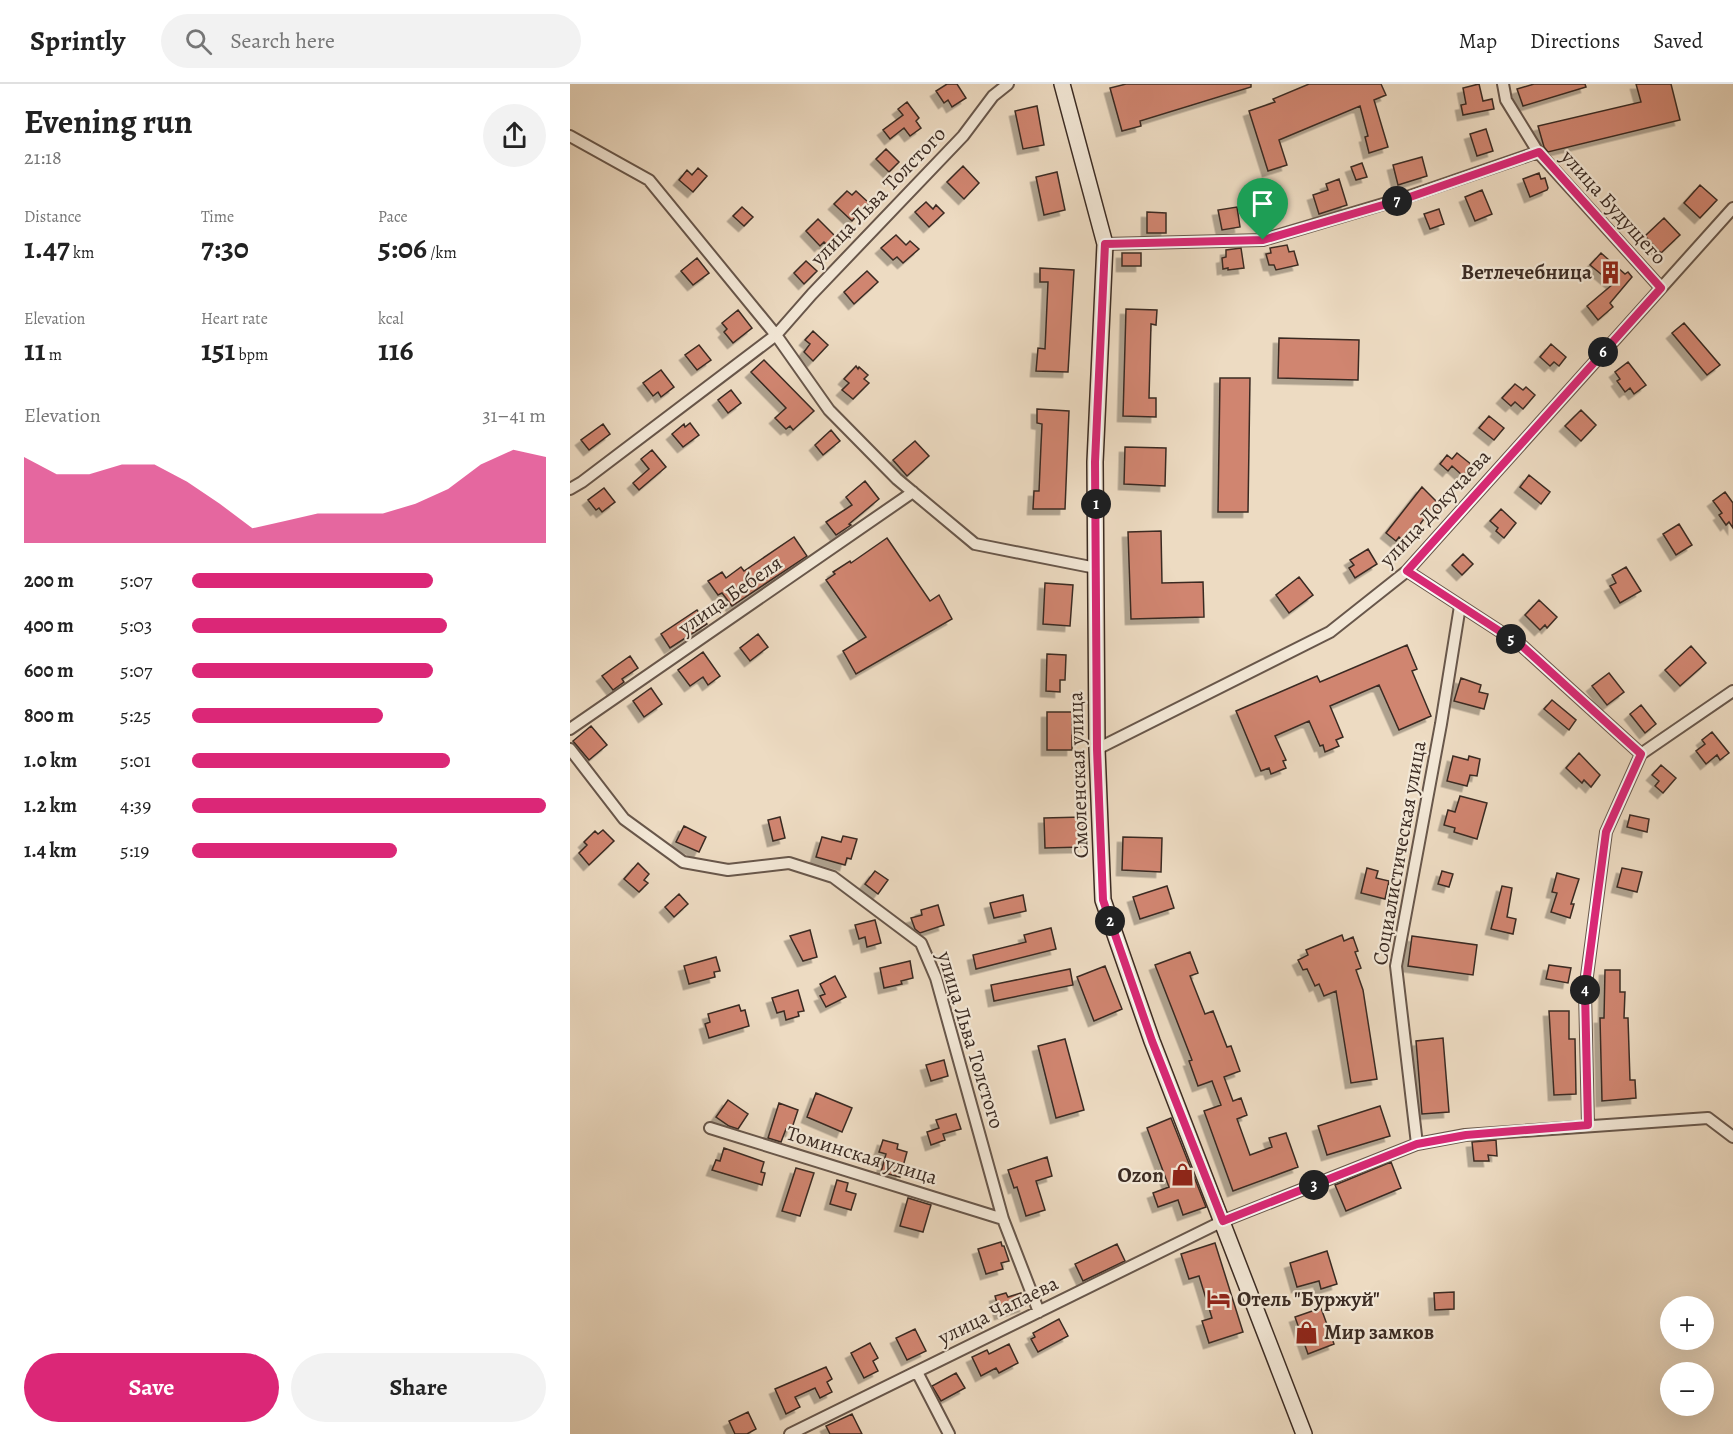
<!DOCTYPE html>
<meta charset="utf-8">
<style>
body{margin:0;font-family:Alegreya,serif;background:#f2f2f2;color:#222;height:100vh;display:flex;flex-direction:column;font-size:22px;white-space:nowrap}
*{box-sizing:border-box;margin:0}
p{font-size:20px;color:#767676}
.icon{flex:none;width:33px;height:33px;fill:none;stroke:currentColor;stroke-width:2;stroke-linecap:round;stroke-linejoin:round}
.map{position:relative;flex:1;overflow:hidden}
.details{display:flex;flex-direction:column;background:#fff;width:570px}
.details>*{flex:none}
.buttons{position:absolute;left:1090px;top:1212px;display:grid;gap:12px}
.buttons a{display:grid;place-items:center;width:54px;height:54px;border-radius:50%;background:#fff;box-shadow:0 6px 24px #0002;font-size:30px}
.pin{position:absolute;display:grid;place-items:center;width:51px;height:51px;color:#fff;margin:-62px -26px;border-radius:50% 50% 50% 0;rotate:-45deg;box-shadow:0 0 6px #0007}
.pin .icon{rotate:45deg}
.km{position:absolute;width:30px;height:30px;margin:-15px;border-radius:50%;background:#222;color:#fff;font-size:16px;line-height:30px;text-align:center}
.round{display:grid;place-items:center;flex:none;width:63px;height:63px;border-radius:32px;background:#f2f2f2}
.headline{display:flex;align-items:center;justify-content:space-between;height:102px;padding:0 24px}
h1{font-size:33px;font-weight:600;line-height:45px}
.stats{display:grid;grid-template-columns:repeat(3,1fr);gap:9px;height:102px;padding:6px 24px}
.stats div{display:grid;align-content:center}
.stats b{font-size:30px;font-weight:600}
.stats small{font-size:16px;font-weight:400}
.stats p{font-size:16px}
.chart{height:168px;padding:12px 24px}
.chart p{display:flex;justify-content:space-between}
.chart svg{width:100%;height:108px;margin-top:6px;fill:#db2777;opacity:.7}
.button{display:flex;gap:12px;margin-top:auto;padding:12px 24px}
.button a{flex:1;height:69px;border-radius:36px;background:#db2777;color:#fff;font-size:24px;font-weight:600;line-height:69px;text-align:center}
.button a+a{background:#f2f2f2;color:#222}
ul{padding:0 24px;list-style:none;font-size:20px}
li{display:grid;grid-template-columns:96px 72px 1fr;align-items:center;height:45px}
li i{height:15px;border-radius:8px;background:#db2777}
header{display:flex;align-items:center;gap:36px;box-sizing:border-box;height:84px;padding:0 30px;background:#fff;border-bottom:2px solid #e0e0e0}
header strong{font-size:28px}
nav{display:flex;gap:33px;margin-inline-start:auto;font-size:21px}
.search{width:420px;height:54px;background:#f2f2f2;display:flex;align-items:center;gap:15px;box-sizing:border-box;padding:0 21px;border-radius:33px;color:#767676;font-size:22px}
main{display:flex;flex:1;min-height:0}
.map>svg:first-child{display:block}
.building{fill:#d08570;stroke:#3b2b23;stroke-width:1.5;filter:url(#shadow)}
.lines{fill:none;stroke-linecap:round;stroke-linejoin:round}
.street-casing{stroke:#68574b;stroke-width:14}
.secondary-casing{stroke:#3b2b23;stroke-width:18}
.street{stroke:#f3e8d7;stroke-width:10}
.secondary{stroke:#f3e8d7;stroke-width:15}
.route-casing{stroke:#fff;stroke-width:12}
.route{stroke:#db2777;stroke-width:8}
.labels{text-anchor:middle;stroke-width:4.5;stroke-linejoin:round;paint-order:stroke}
.street-label{font-size:21px;fill:#3b2b23;stroke:#f3e8d7}
.poi-label{font-size:21px;font-weight:bold;fill:#3b2b23;stroke:#f3e8d7;text-anchor:end}
</style>
<header>
<strong>Sprintly</strong>
<div class="search"><svg class="icon" aria-label="search" viewBox="0 0 24 24"><circle cx="10" cy="10" r="6"/><path d="M15 15l6 6"/></svg>Search here</div>
<nav><a>Map</a><a>Directions</a><a>Saved</a></nav>
</header>
<main>
<section class="details">
<div class="headline"><div><h1>Evening run</h1><p>21:18</p></div><a class="round"><svg class="icon" aria-label="share" viewBox="0 0 24 24"><path d="M12 15V3M7 8l5-5 5 5M5 13v7h14v-7"/></svg></a></div>
<div class="stats">
<div><p>Distance</p><b>1.47<small> km</small></b></div>
<div><p>Time</p><b>7:30</b></div>
<div><p>Pace</p><b>5:06<small> /km</small></b></div>
</div>
<div class="stats">
<div><p>Elevation</p><b>11<small> m</small></b></div>
<div><p>Heart rate</p><b>151<small> bpm</small></b></div>
<div><p>kcal</p><b>116</b></div>
</div>
<div class="chart"><p><span>Elevation</span>31–41 m</p>
<svg viewBox="0 0 160 44" preserveAspectRatio="none"><path d="M0 44V9L10 16L20 16L30 12L40 12L50 19L60 28L70 38L80 35L90 32L100 32L110 32L120 28L130 22L140 12L150 6L160 9V44z"/></svg>
</div>
<ul>
<li><b>200 m</b>5:07<i style="width:68%"></i></li>
<li><b>400 m</b>5:03<i style="width:72%"></i></li>
<li><b>600 m</b>5:07<i style="width:68%"></i></li>
<li><b>800 m</b>5:25<i style="width:54%"></i></li>
<li><b>1.0 km</b>5:01<i style="width:73%"></i></li>
<li><b>1.2 km</b>4:39<i style="width:100%"></i></li>
<li><b>1.4 km</b>5:19<i style="width:58%"></i></li>
</ul>
<div class="button"><a>Save</a><a>Share</a></div>
</section>
<div class="map">
<svg width="1163" height="1350" viewBox="0 0 1163 1350">
<defs>
<filter id="shadow"><feDropShadow dx="-5.5" dy="5.5" stdDeviation="0" flood-color="#0004"/></filter>
</defs>
<rect width="100%" height="100%" fill="#eddbc2"/>
<filter id="stains"><feTurbulence type="fractalNoise" baseFrequency=".00333" numOctaves="4"/><feColorMatrix values="0 0 0 0 .2 0 0 0 0 .09 0 0 0 0 .02 0 0 0 .5 -.17"/></filter>
<radialGradient id="worn" r=".72"><stop offset=".6" stop-color="#630" stop-opacity="0"/><stop offset="1" stop-color="#630" stop-opacity=".3"/></radialGradient>
<!-- building -->
<path class="building" d="M377,0h10l9,14 -14,9 -4,-7 -4,3 -8,-12z
M556,0h125v3l-111,34 1,5 -19,5 -12,-43z
M739,0h72l5,11 -12,5 14,47 -19,6 -4,-16 3,-1 -8,-30 -81,34 8,25 -19,6 -19,-60 26,-9 -2,-3z
M909,0l4,17 9,-2 2,10 -31,6 -2,-10 5,-1 -3,-16z
M964,0h51l1,3 -63,19 -6,-17z
M1066,0h35l9,36 -132,32 -4,-5 -6,-21 103,-24z
M337,18l12,16 -3,3 5,7 -11,8 -6,-8 -14,11 -7,-9 20,-15 -5,-6z
M467,22l7,39 -21,4 -8,-38z
M916,45l7,22 -16,5 -7,-22z
M316,65l13,13 -10,10 -13,-13z
M852,73l5,19 -29,9 -5,-20z
M792,79l5,14 -11,3 -5,-13z
M393,82l16,17 -15,16 -17,-17z
M128,84l9,8 -14,16 -14,-12 8,-10 5,5z
M487,88l8,38 -21,5 -8,-38z
M969,89l2,6 4,-1 3,10 -1,2 -17,7 -7,-18z
M769,95l8,26 -28,9 -6,-19 15,-5 -2,-6z
M1130,101l17,15 -17,18 -16,-15z
M912,106l10,24 -17,7 -10,-24z
M277,107l5,4 4,-4 13,12 -17,18 -18,-17z
M356,118l7,7 3,-4 8,8 -15,14 -14,-15z
M172,123l11,10 -9,9 -11,-10z
M667,123l3,20 -18,3 -4,-20z
M869,125l5,15 -14,5 -6,-15z
M577,128l19,1v20h-19z
M1094,134l16,17 -19,18 -16,-17z
M248,135l20,20 -8,9 -6,-6 -4,4 -14,-15z
M326,151l10,10 4,-4 9,8 -16,14 -6,-6 -4,3 -12,-12z
M717,161l2,7 5,-1 4,14 -22,5 -2,-5h-5l-3,-11 5,-1 -1,-5z
M671,164l3,20 -16,2v-2l-5,1 -1,-11 4,-1v-7z
M552,169h19v13h-19z
M1031,169l24,21 3,-2 4,5 -22,26 3,4 -15,13 -11,-14 26,-22 -23,-19z
M127,174l12,15 -16,12 -12,-14z
M236,177l11,10 -13,13 -10,-11z
M470,184l34,2 -6,102 -32,-1 2,-23 7,1 3,-67h-8z
M297,187l11,11 -24,22 -10,-12z
M556,225l31,1 -1,15 -5,-1 -2,74h7v19l-33,-1z
M168,226l14,18 -19,15 -9,-11 3,-3 -5,-6z
M1114,239l36,42 -13,10 -35,-42z
M243,247l15,14 -15,16 -9,-9 6,-8 -5,-4z
M709,254l80,2 -1,40 -80,-2z
M981,260l15,13 -7,9 -5,-4 -4,4 -10,-9z
M129,261l12,15 -14,10 -12,-15z
M194,276l50,51 -21,19 -3,-4 -4,3 -11,-11 11,-10 -35,-36z
M1058,278l18,23 -12,9 -4,-6 -5,4 -8,-11 3,-2 -5,-7z
M286,282l2,3 1,-2 9,8 -4,4 5,4 -16,16 -11,-9 7,-7 -5,-4z
M91,286l13,17 -13,10 -3,-5 -5,4 -10,-13z
M650,294h30l-2,134h-30z
M945,300l8,6 3,-3 9,8 -12,14 -8,-7 -4,4 -9,-8z
M161,306l10,13 -13,10 -10,-13z
M467,325l32,2 -4,98h-32l1,-18h5l2,-46 1,-21 -5,-1z
M1011,326l15,15 -15,16 -16,-15z
M919,332l15,12 -10,12 -15,-12z
M120,339l9,12 -16,12 -11,-13 12,-10 1,3z
M33,340l7,10 -21,16 -8,-10z
M261,346l9,11 -17,14 -8,-10z
M345,357l14,15 -22,20 -14,-16z
M555,363l41,1 -1,38 -41,-2z
M82,366l14,17 -27,23 -6,-7 16,-14 -8,-10z
M887,369l15,12 -9,11 -11,-10 -4,5 -8,-7 7,-9 5,4z
M959,391l21,17 -9,12 -21,-17z
M295,397l14,18 -30,25 2,1 -15,10 -10,-13 26,-17 -6,-8z
M852,403l21,21 -8,10 -7,-5 -21,30 -8,-6 -3,4 -10,-8z
M34,404l11,14 -13,10 -3,-4 -3,2 -8,-10z
M1155,408l8,11v25l-4,-6 -3,3 -7,-10 3,-2 -9,-12z
M931,425l15,14 -12,15 -8,-7 2,-3 -8,-7z
M1109,440l13,21 -16,10 -13,-21z
M591,447l1,52 41,-1 1,35 -73,2 -3,-87z
M224,453l13,19 -75,50 -10,-13 -4,2 -10,-14 14,-9 4,6 15,-11 3,4z
M317,454l43,63 9,-6 13,24 -96,55 -13,-23 23,-14 -40,-57 9,-6 -2,-2 17,-11 1,2z
M798,465l9,15 -22,14 -6,-10 5,-3 -4,-5z
M893,470l10,10 -11,11 -10,-10z
M1056,483l15,24 -21,12 -10,-17 6,-3 -4,-8z
M729,493l14,18 -24,18 -13,-18z
M475,499l28,2 -3,41 -27,-2z
M969,516l18,17 -10,11 -2,-3 -5,5 -15,-15z
M127,526l10,14 -37,24 -9,-14z
M188,550l10,13 -18,14 -10,-13z
M837,561l10,24 -5,2 19,45 -32,14 -20,-45 -49,21 13,31 -7,3 3,6 -14,6 -2,-7 -3,1 -11,-25 -34,15 11,24 -3,1 3,7 -15,6 -2,-6 -8,3 -25,-60 81,-35 3,6z
M1121,562l15,17 -26,23 -15,-16z
M133,568l17,24 -12,9 -5,-8 -13,9 -12,-16z
M477,570l19,1 -1,25h-5v12l-14,-1z
M60,572l8,12 -16,11 2,3 -11,8 -11,-14z
M1039,589l15,19 -17,13 -15,-19z
M891,594l20,7 -2,7 9,2 -4,15 -30,-8z
M81,604l11,16 -18,13 -11,-16z
M982,616l24,20 -7,10 -25,-21z
M1071,621l15,19 -11,9 -15,-19z
M477,628h25v38h-25z
M21,642l16,19 -18,15 -16,-19z
M1142,648l17,21 -9,7 -3,-5 -11,9 -10,-13 9,-7 -3,-4z
M1009,669l21,22 -9,12 -7,-7 -2,3 -16,-15z
M883,672l15,4 1,-4 11,3 -3,17 -7,-1 -3,11 -20,-5z
M1091,681l15,13 -13,15 -8,-7 4,-5 -7,-6z
M890,712l27,7 -10,36 -23,-7 1,-4 -11,-3 4,-15 7,2z
M1060,731l19,4 -2,13 -20,-5z
M210,733l5,21 -12,3 -5,-21z
M513,733v30l-38,1 -1,-30z
M114,742l22,11 -7,15 -23,-10z
M33,746l11,11 -25,24 -10,-12 8,-8 -3,-3 11,-11 3,3z
M273,752l14,3 -6,20 -4,-1 -2,7 -29,-8 6,-20 19,5z
M553,753l39,1 -1,34 -39,-2z
M68,779l11,11 -5,6 4,3 -9,9 -15,-13z
M797,784l11,3 -2,7 13,3 -4,18 -24,-6z
M1052,784l20,4 -5,20 -20,-5z
M305,787l13,9 -10,14 -13,-10z
M872,787l11,3 -4,13 -11,-3z
M987,789l22,6 -8,25h3l-4,14 -19,-6 6,-19 -5,-1z
M597,802l7,22 -34,11 -7,-22z
M932,802l10,2 -5,29 9,2 -3,15 -22,-5z
M109,810l9,10 -14,13 -9,-10z
M453,811l3,16 -32,7 -4,-15z
M368,821l6,20 -24,8 -5,-4 -4,-11 11,-3 -1,-5z
M305,836l6,23 -14,4 -2,-10 -6,2 -4,-14z
M481,844l5,21 -80,20 -3,-14 53,-13 -2,-7z
M240,846l7,27 -14,4 -13,-25z
M772,851l2,6 9,-4 5,14 -3,1 6,16 -5,2 7,20 14,89 -26,4 -15,-92 -12,5 -5,-12 -4,2 -8,-17 -4,1 -5,-10 10,-5 -2,-5z
M842,852l65,9 -4,30 -65,-9z
M620,868l8,21 -8,3 15,38 8,-3 14,36 4,-1 9,25 -16,6 9,24 8,-3 6,17 -10,4 13,36 22,-8 -3,-9 17,-5 12,34 -65,24 -29,-80 17,-6 -9,-24 -14,5 -9,-25 3,-1 -37,-95z
M146,873l4,14 -6,1 1,5 -26,7 -5,-18z
M340,877l3,17 -12,3 1,3 -18,4 -4,-20z
M979,881l22,3 -3,15 -22,-4z
M535,882l17,43 -28,12 -17,-44z
M500,885l3,16 -79,16 -3,-16z
M1035,886h15v22h5l-1,26h4l2,62h5l1,18 -34,3 -2,-83h4z
M265,892l11,21 -20,10 -6,-11 5,-2 -5,-10z
M228,906l6,21 -6,1 1,4 -13,4 -2,-9 -7,2 -5,-15z
M169,921l2,6 4,-1 4,16 -40,12 -4,-14 5,-2 -2,-8z
M979,927h20v28h6l1,55 -22,1z
M873,954l6,74 -27,2 -6,-73z
M495,955l19,71 -28,8 -18,-72z
M374,976l4,16 -17,5 -5,-16z
M246,1009l36,15 -10,24 -35,-15z
M158,1016l20,14 -10,15 -9,-3 -13,-9z
M209,1019l19,7 -7,21 -5,-2 -5,13 -13,-4z
M810,1022l10,30 -63,19 -9,-29z
M386,1030l5,15 -18,5 2,6 -14,5 -4,-13 12,-4 -3,-8z
M601,1034l35,89 -23,8 -5,-15 -20,7 -5,-14 16,-6 -22,-59z
M313,1056l15,4 -1,5 10,3 -7,25 -19,-5 5,-18 -7,-2z
M926,1056l1,16 -9,-1 1,6h-15l-2,-19z
M154,1064l40,14 -3,10 4,1 -3,12 -50,-15 4,-10 4,1z
M477,1073l5,19 -16,5 9,29 -19,6 -9,-29 -3,1 -6,-18z
M821,1078l10,26 -55,23 -11,-26z
M226,1084l18,5 -14,43 -18,-5z
M267,1096l11,3 -2,8 10,3 -5,16 -21,-6z
M338,1114l23,7 -8,27 -23,-6z
M431,1158l1,4h2l5,15 -8,2 2,6 -17,5 -8,-25z
M645,1159l28,89 -34,11 -7,-22 10,-3 -13,-42 -10,3 -8,-25z
M547,1160l8,17 -42,20 -8,-17z
M757,1167l10,33 -16,5 -2,-8 -22,6 -7,-24z
M884,1208v17l-19,1 -1,-17z
M436,1209l2,4 13,-4 4,13 -25,8 -5,-18z
M751,1224l13,36 -26,10 -13,-37z
M489,1235l9,17 -30,16 -7,-13 4,-2 -2,-4z
M345,1245l11,22 -19,9 -11,-22z
M300,1259l8,15 -5,3 5,10 -14,7 -13,-25z
M439,1260l9,19 -19,10 -3,-5 -15,8 -9,-19 15,-7 2,4z
M256,1283l6,12 -5,3 5,10 -12,6 -5,-10 -20,9 5,10 -14,7 -11,-25z
M386,1289l9,15 -24,13 -9,-15z
M178,1328l8,17 -9,5h-12l-6,-13z
M282,1330l10,20h-32l-4,-8z"/>
<g class="lines">
<defs>
<path id="street" d="M933,0l3,16 32,52 123,136
M0,52l79,44 127,155 53,75 68,69 78,65 121,24
M535,160l158,-4 144,-43 131,-45
M0,405l12,-7 194,-147 36,-41 151,-158 30,-40 15,-12
M837,487l114,74 120,109
M0,645l343,-237
M0,665l54,70 59,43 45,8 61,-7 44,14 88,66 15,35 67,241 36,93
M527,665l233,-117 77,-61 326,-363
M1018,1041l-3,-134 21,-159 35,-78 92,-63
M140,1044l293,91
M847,1060l-21,-178 45,-242 19,-118
M347,1288l32,62
M220,1350l433,-213 194,-77 48,-9 243,-17 25,19"/>
<path id="secondary" d="M492,0l43,160 -10,218 2,287 6,151 49,141 152,393"/>
</defs>
<!-- street casing -->
<use href="#street" class="street-casing"/>
<!-- secondary casing -->
<use href="#secondary" class="secondary-casing"/>
<!-- street -->
<use href="#street" class="street"/>
<!-- secondary -->
<use href="#secondary" class="secondary"/>
</g>
<g class="lines">
<defs>
<path id="route" d="M969,68l122,136 -254,283 114,74 120,109 -35,78 -21,159 3,134 -122,10 -49,9 -194,77 -71,-180 -49,-141 -6,-151 -2,-287 10,-218 158,-4 144,-42z"/>
</defs>
<!-- route casing -->
<use href="#route" class="route-casing"/>
<!-- route -->
<use href="#route" class="route"/>
</g>
<!-- icons -->
<defs>
<symbol id="building-bare" viewBox="-9 -9 18 18"><path d="M-4-6H4V6H1V3H-1V6H-4ZM-2.5-4.3h1.7v1.8h-1.7ZM.8-4.3h1.7v1.8H.8ZM-2.5-1h1.7V.8h-1.7ZM.8-1h1.7V.8H.8Z" fill="#8f2418" stroke="#f3e8d7" stroke-width="2.5" paint-order="stroke"/></symbol>
<symbol id="shop-bare" viewBox="-9 -9 18 18"><path d="M-5-2.5h2.3a2.7 3.5 0 0 1 5.4 0H5L5.5 6h-11ZM-1.5-2.5h3a1.5 2.3 0 0 0-3 0Z" fill="#8f2418" stroke="#f3e8d7" stroke-width="2.5" paint-order="stroke"/></symbol>
<symbol id="hotel-bare" viewBox="-9 -9 18 18"><path d="M-6-4.5h1.5V1H6V5H4.5V3h-9V5H-6ZM-4 0a1.8 1.8 0 1 1 3.6 0ZM.5 0V-2.5h3Q6-2.5 6 0Z" fill="#8f2418" stroke="#f3e8d7" stroke-width="2.5" paint-order="stroke"/></symbol>
</defs>
<g fill-rule="evenodd">
<use href="#building-bare" x="1024" y="172" width="33" height="33"/>
<use href="#shop-bare" x="596" y="1074" width="33" height="33"/>
<use href="#hotel-bare" x="632" y="1198" width="33" height="33"/>
<use href="#shop-bare" x="720" y="1232" width="33" height="33"/>
</g>
<g class="labels">
<!-- street labels -->
<g class="street-label">
<text transform="translate(308 112) rotate(-46)" y="7">улица Льва Толстого</text>
<text transform="translate(1044 123) rotate(48)" y="7">улица Будущего</text>
<text transform="translate(865 424) rotate(-47)" y="7">улица Докучаева</text>
<text transform="translate(160 511) rotate(-35)" y="7">улица Бебеля</text>
<text transform="translate(508 691) rotate(-92)" y="7">Смоленская улица</text>
<text transform="translate(829 769) rotate(-80)" y="7">Социалистическая улица</text>
<text transform="translate(401 956) rotate(73)" y="7">улица Льва Толстого</text>
<text transform="translate(292 1071) rotate(17)" y="7">Томинская улица</text>
<text transform="translate(428 1226) rotate(-26)" y="7">улица Чапаева</text>
</g>
<!-- poi labels -->
<g class="poi-label">
<text x="1022" y="195">Ветлечебница</text>
<text x="594" y="1098">Ozon</text>
<text x="667" y="1222" text-anchor="start">Отель "Буржуй"</text>
<text x="754" y="1255" text-anchor="start">Мир замков</text>
</g>
</g>
<rect width="100%" height="100%" filter="url(#stains)"/>
<rect width="100%" height="100%" fill="url(#worn)"/>
</svg>
<div class="buttons">
<a>+</a>
<a>−</a>
</div>
<div class="pin" style="left:693px;top:156px;background:#1e9e55"><svg class="icon" aria-label="arrive" viewBox="0 0 24 24"><path d="M6 21V4h12l-3 4 3 4H6"/></svg></div>
<b class="km" style="left:526px;top:420px">1</b>
<b class="km" style="left:540px;top:837px">2</b>
<b class="km" style="left:744px;top:1101px">3</b>
<b class="km" style="left:1015px;top:906px">4</b>
<b class="km" style="left:941px;top:555px">5</b>
<b class="km" style="left:1033px;top:268px">6</b>
<b class="km" style="left:827px;top:117px">7</b>
</div>
</main>
